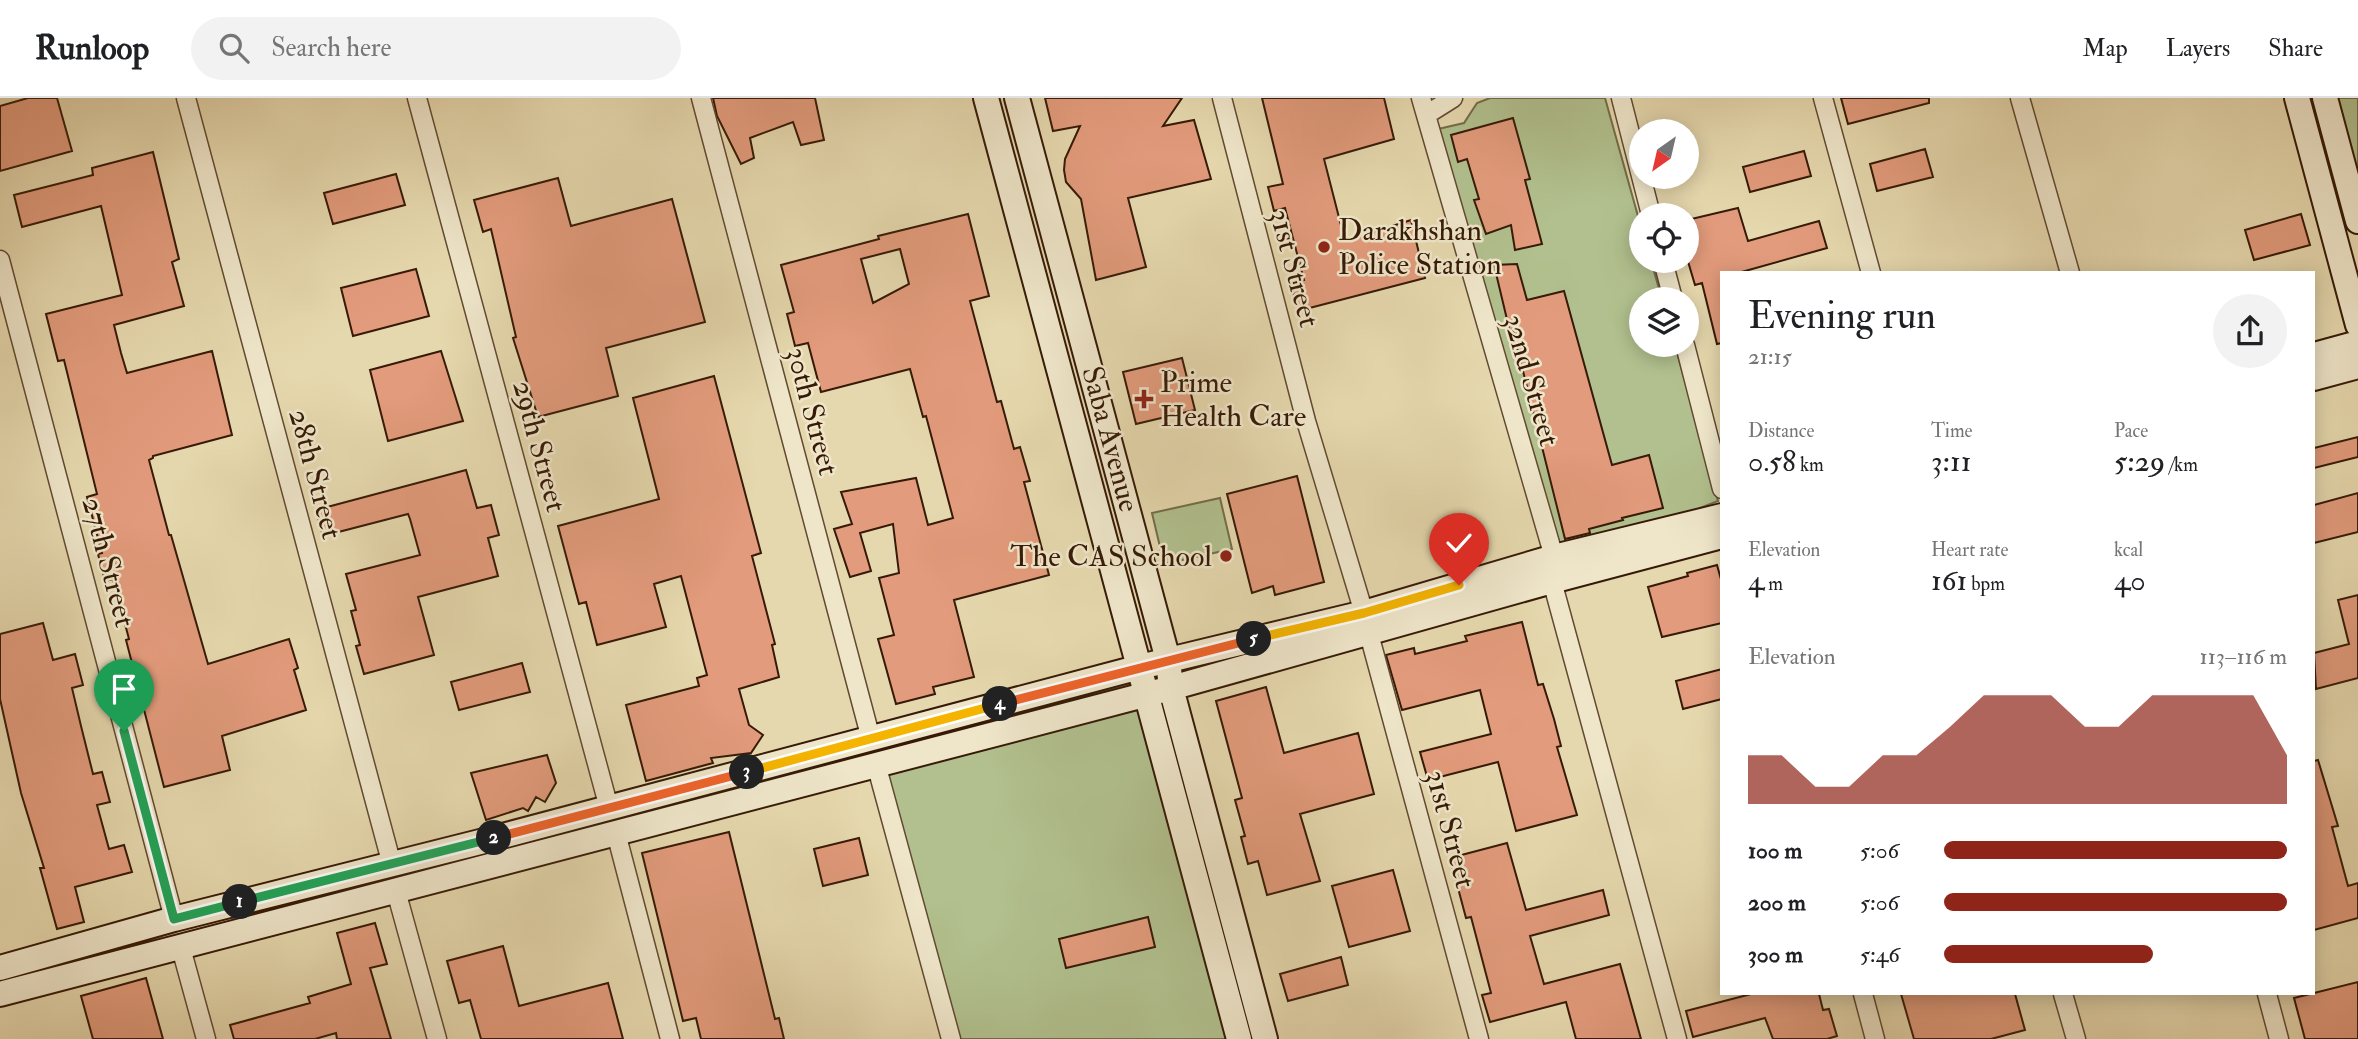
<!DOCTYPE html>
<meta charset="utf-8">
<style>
body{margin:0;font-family:"IM FELL Double Pica",serif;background:#f2f2f2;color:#202124;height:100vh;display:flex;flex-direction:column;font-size:26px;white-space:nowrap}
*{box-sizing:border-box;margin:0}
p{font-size:23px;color:#757577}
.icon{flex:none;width:38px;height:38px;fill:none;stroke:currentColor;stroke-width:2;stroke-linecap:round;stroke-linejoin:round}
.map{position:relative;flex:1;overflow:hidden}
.panel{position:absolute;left:1720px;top:173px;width:595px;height:724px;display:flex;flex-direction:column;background:#fff;border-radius:0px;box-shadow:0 4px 18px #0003}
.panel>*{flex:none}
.needle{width:46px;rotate:214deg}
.controls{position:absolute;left:1629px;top:21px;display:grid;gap:14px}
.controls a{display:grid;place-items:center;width:70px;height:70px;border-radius:50%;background:#fff;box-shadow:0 4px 18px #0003;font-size:35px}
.pin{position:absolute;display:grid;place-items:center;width:60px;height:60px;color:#fff;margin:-72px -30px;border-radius:50% 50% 50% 0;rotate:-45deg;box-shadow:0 0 7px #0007}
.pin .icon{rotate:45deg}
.km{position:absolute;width:35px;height:35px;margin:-18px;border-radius:50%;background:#222;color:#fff;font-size:19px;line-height:35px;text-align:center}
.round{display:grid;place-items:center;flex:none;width:74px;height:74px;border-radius:37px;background:#f2f2f2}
.headline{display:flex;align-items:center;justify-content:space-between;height:119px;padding:0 28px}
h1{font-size:38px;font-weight:600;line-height:52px}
.metrics{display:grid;grid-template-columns:repeat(3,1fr);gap:10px;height:119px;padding:7px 28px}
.metrics div{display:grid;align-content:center}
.metrics b{font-size:30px;font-weight:600}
.metrics small{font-size:19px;font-weight:400}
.metrics p{font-size:19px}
.chart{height:196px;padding:14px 28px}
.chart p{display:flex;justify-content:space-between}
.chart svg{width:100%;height:126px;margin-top:7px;fill:#8f2418;opacity:.7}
ul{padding:0 28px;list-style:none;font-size:23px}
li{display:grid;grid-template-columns:112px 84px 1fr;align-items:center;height:52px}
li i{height:18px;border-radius:9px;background:#8f2418}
header{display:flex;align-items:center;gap:42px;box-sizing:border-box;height:98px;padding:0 35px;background:#fff;border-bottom:2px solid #e0e0e0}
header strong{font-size:33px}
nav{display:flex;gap:38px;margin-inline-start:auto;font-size:24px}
.search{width:490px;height:63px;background:#f2f2f2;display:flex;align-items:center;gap:18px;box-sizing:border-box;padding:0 24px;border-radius:38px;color:#757577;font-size:26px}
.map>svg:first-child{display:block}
.green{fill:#b1c08e;stroke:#746d4a;stroke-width:2}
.building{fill:#e29b7c;stroke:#361a07;stroke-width:2;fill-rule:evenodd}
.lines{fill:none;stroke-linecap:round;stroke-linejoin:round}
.street-casing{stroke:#624a31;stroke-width:21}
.secondary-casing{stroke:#361a07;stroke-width:28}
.street{stroke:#efe6ca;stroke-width:18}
.secondary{stroke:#efe6ca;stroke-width:24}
.split-1-casing{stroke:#fff;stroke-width:14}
.split-2-casing{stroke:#fff;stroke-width:14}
.split-3-casing{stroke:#fff;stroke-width:14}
.split-4-casing{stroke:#fff;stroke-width:14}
.split-5-casing{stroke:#fff;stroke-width:14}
.split-6-casing{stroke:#fff;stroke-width:14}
.split-1{stroke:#22a559;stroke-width:9}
.split-2{stroke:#22a559;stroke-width:9}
.split-3{stroke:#f0652b;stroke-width:9}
.split-4{stroke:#f5b400;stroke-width:9}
.split-5{stroke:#f0652b;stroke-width:9}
.split-6{stroke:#f5b400;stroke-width:9}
.poi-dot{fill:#8f2418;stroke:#efe6ca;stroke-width:2.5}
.labels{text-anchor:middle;stroke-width:5;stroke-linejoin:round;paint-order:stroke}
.poi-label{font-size:30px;fill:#361a07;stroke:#efe6ca;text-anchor:start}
.street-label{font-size:30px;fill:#361a07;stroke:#efe6ca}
</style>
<header>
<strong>Runloop</strong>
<div class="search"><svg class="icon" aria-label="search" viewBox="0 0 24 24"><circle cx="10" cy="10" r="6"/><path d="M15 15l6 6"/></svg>Search here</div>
<nav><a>Map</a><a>Layers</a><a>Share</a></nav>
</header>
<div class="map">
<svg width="2358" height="941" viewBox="0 0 2358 941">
<rect width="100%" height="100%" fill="#e6d8ae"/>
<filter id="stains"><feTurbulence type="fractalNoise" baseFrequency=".00286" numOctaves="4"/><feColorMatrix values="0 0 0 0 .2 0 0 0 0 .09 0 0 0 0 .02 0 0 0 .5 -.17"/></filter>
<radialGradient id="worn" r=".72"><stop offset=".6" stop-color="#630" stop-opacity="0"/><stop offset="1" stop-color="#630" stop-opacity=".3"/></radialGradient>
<!-- green -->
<path class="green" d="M1490,0h115l36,129 1,34h9l11,38h-20v46h33l43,156 -49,19 -111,28 -120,-419 26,-6 13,-20z
M2334,0h24v89z
M1220,400l12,51 -68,15 -12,-51z
M1140,605l87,336h-268l-73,-269z"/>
<!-- building -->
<path class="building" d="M28,0h29l15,53 -72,20v-65z
M713,0h102l9,42 -23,5 -8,-23 -43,16 4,20 -13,6 -24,-48z
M1045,0h137l-19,28 31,-6 17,59 -83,19 18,69 -50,13 -15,-81 -15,-17 -2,-12 1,-11 15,-33 -27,5z
M1262,0h122l10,41 -70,20 21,82 66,-21 14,58 -127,33 -7,-27 13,-4 -19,-72 -11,3 -6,-24 15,-3z
M1841,0h88v5l-81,21z
M1513,20l17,61 -5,1 17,64 -27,6 -4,-25 -25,9 -12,-34 5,-1 -12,-40 -9,3 -7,-27z
M1925,51l8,28 -56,14 -7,-27z
M1804,53l7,25 -61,16 -7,-25z
M153,54l26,107 -7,3 12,44 -70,19 7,28 6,20 85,-22 20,84 -79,21v2l-4,2 20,75h2l37,129 81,-25 9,29 -4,2 12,40 -84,26 8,34 -66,17 -38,-147 3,-1 -16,-60 -8,2 -7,-27 4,-1 -15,-56 10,-3 -33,-134 -6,1 -12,-47 76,-19 -21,-89 -79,21 -8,-32 79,-20 -1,-7z
M396,76l9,31 -72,19 -9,-31z
M558,80l13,48 101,-27 33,123 -99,26 12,48 -80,21 -25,-79 3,-1 -25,-108 -8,3 -9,-32z
M1738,110l10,33 71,-20 8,27 -89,25h-16v70l-5,1 -15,-61 -7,2 -8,-27v-38z
M968,116l21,82 -19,5 27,101 4,-1 13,48 6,-2 10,34 -6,1 25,93 -95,25 20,77 -41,10 2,7 -39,10 -18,-65 16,-4 -15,-57 20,-5 -6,-49 -33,9 11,38 -21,6 -16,-48 18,-5 -11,-32 75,-14 12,47 25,-7 -27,-102 -3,1 -13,-48 -89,23 -13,-49 -13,3 -8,-32 7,-2 -13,-47 98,-26 -1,-3zM900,151l9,35 -36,19 -12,-44z
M2301,116l9,31 -56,15 -9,-30z
M1517,166l10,36 37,-9 48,174 37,-10 14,53 -41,10 1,2 -34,9 1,4 -25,6 -52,-208 -3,1 -16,-67z
M416,171l13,47 -76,20 -12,-48z
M441,253l22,70 -75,20 -18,-71z
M1182,260l13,52 -59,14 -13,-52z
M714,278l47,177 -9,3 23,88 -3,1 7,32 -40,12 10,36 14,10 -12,18 -40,5 2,5 -67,18 -20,-76 73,-19 -2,-8 10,-3 -26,-99 -27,8 12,43 -69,18 -11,-43 -7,2 -21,-78 101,-27 -26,-101z
M2358,339v20l-44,11v-20z
M466,372l11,38 14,-3 8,30 -11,3 10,38 -80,21 16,58 -70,19 -8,-28 4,-1 -9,-34 5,-1 -10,-36 74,-19 -10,-36 -2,-5 -85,22 -7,-26z
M1297,378l27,106 -49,13 -2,-9 -21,7 -25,-99z
M2358,395v39l-44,11v-38z
M1717,467l5,18v40l-60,14 -14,-50 40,-11 -1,-3z
M2358,497v83l-42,11 -2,-36 35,-9 -11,-44z
M1522,524l16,63 5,-1 11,35 7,27 -4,1 20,68 -61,16 -18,-69 -70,18 -8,-28 71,-18 -11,-44 -78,20 -16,-55 28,-7 1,6 52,-13 -2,-5z
M43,525l10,37 22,-6 8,31 -11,3 9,38 12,48 9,-2 8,30 -13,3 12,44 15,-4 8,27 -57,15 9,35 -27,7 -17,-61h4l-23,-75 -21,-94v-65z
M522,565l8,29 -71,18 -8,-28z
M1722,571v30l-39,10 -7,-28z
M1266,589l18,66 74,-20 16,61 -74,20 20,67 -53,14 -9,-34 -10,3 -7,-27 4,-1 -10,-36 7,-2 -26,-97z
M547,657l9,28 -11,19 -9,-5 -8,14 -5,-3 -37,12 -15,-47z
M2318,662l20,66 -6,1 16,59 10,-3v35l-44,12v-169z
M729,734l46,187 4,-1 5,21h-83l-5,-21 -13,3 -41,-168z
M859,740l9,37 -45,11 -9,-37z
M1507,745l19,67 77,-20 6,25 -79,21 14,48 76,-20 21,75h-65l-10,-37 -76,20 -8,-27 9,-2 -20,-76 -5,1 -16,-60z
M1393,772l17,61 -61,16 -17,-61z
M1148,819l7,30 -89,21 -7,-29z
M375,825l12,41 -17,4 21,71h-54l-1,-6 -21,6h-81l-4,-14 80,-22 -2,-6 43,-13 -14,-51z
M503,848l16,60 89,-23 15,56h-142l-11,-39 -11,3 -12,-42z
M1341,859l7,28 -60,16 -8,-27z
M146,880l17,61h-70l-12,-43z
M2358,884v57h-53l-11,-41z
M1751,896h68l4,16 6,-1 8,27 -10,3h-54l-8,-21 -72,19 -7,-26z
M1901,896h114l10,36 -34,9h-77z"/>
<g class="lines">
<defs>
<path id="street" d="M186,0l206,767
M417,0l192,710
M701,0l170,641
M1222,0l84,323 58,192
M1421,0l133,459
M1621,0l30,117
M1823,0l48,175
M2020,0l50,175
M1426,17l27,-17
M0,162l174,659
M1663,163l10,38
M1685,247l37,144
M1552,483l125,458
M1369,536l110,405
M876,666l75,275
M616,735l54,206
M396,793l41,148
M181,850l25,91
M1863,896l12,45
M2063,896l13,45
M2267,896l12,45"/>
<path id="secondary" d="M986,0l253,941
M1017,0l151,562 3,28 94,351
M2297,0l61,227
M2325,0l33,123
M2314,257l44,-12
M2314,280l44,-12
M0,870l174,-49 306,-77 660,-175 224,-54 190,-56 168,-41
M0,896l1171,-306 381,-107 170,-45"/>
</defs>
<!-- street casing -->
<use href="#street" class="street-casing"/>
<!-- secondary casing -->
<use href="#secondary" class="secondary-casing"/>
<!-- street -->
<use href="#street" class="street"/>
<!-- secondary -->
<use href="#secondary" class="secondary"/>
</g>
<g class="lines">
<defs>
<path id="split-1" d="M124,633l50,188 66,-17"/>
<path id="split-2" d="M240,804l254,-64"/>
<path id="split-3" d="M494,740l253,-66"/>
<path id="split-4" d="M747,674l253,-68"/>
<path id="split-5" d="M1000,606l254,-65"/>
<path id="split-6" d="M1254,541l110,-26 95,-28"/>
</defs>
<!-- split-1 casing -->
<use href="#split-1" class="split-1-casing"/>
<!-- split-2 casing -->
<use href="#split-2" class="split-2-casing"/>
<!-- split-3 casing -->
<use href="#split-3" class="split-3-casing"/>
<!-- split-4 casing -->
<use href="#split-4" class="split-4-casing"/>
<!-- split-5 casing -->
<use href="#split-5" class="split-5-casing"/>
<!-- split-6 casing -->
<use href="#split-6" class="split-6-casing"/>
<!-- split-1 -->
<use href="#split-1" class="split-1"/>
<!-- split-2 -->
<use href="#split-2" class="split-2"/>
<!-- split-3 -->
<use href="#split-3" class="split-3"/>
<!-- split-4 -->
<use href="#split-4" class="split-4"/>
<!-- split-5 -->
<use href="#split-5" class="split-5"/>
<!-- split-6 -->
<use href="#split-6" class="split-6"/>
</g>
<!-- markers -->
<g class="poi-dot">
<circle cx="1324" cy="149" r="7"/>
<path d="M1140.5 290.5h7v7h7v7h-7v7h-7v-7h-7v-7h7z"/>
<circle cx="1226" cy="458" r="7"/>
</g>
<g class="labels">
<!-- poi labels -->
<g class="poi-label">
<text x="1338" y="142">Darakhshan<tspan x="1338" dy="34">Police Station</tspan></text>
<text x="1160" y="294">Prime<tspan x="1160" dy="34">Health Care</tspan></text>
<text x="1212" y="468" text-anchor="end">The CAS School</text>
</g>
<!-- street labels -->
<g class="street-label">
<text transform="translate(1295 170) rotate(75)" y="10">31st Street</text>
<text transform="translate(1532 282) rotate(74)" y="10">32nd Street</text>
<text transform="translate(813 313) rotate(75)" y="10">30th Street</text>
<text transform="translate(1111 341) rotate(75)" y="10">Saba Avenue</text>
<text transform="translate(540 348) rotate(75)" y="10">29th Street</text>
<text transform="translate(316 376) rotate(75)" y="10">28th Street</text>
<text transform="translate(109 464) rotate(75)" y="10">27th Street</text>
<text transform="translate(1451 731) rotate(75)" y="10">31st Street</text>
</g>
</g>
<rect width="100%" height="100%" filter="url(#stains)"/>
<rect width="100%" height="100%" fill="url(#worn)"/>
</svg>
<div class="controls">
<a><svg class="needle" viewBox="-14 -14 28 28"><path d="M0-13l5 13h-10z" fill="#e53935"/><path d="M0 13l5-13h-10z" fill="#757577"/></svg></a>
<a><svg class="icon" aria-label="locate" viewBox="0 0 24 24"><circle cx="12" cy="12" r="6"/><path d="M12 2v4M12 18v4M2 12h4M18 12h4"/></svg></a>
<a><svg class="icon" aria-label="layers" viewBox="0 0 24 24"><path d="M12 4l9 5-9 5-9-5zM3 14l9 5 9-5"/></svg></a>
</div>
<div class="pin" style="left:124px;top:633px;background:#1e9e55"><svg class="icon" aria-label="arrive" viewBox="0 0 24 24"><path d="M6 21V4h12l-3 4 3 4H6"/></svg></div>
<div class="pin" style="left:1459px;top:487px;background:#d93025"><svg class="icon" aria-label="check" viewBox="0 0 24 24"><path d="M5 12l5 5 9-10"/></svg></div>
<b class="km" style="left:240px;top:804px">1</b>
<b class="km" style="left:494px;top:740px">2</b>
<b class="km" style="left:747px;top:674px">3</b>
<b class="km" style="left:1000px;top:606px">4</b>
<b class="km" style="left:1254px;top:541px">5</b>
<section class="panel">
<div class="headline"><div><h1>Evening run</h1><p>21:15</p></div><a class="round"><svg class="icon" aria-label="share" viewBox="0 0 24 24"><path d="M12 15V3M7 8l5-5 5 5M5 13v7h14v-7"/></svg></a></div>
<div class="metrics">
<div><p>Distance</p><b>0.58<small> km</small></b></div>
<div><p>Time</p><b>3:11</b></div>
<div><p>Pace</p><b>5:29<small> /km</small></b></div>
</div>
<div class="metrics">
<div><p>Elevation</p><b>4<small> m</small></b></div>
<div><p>Heart rate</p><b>161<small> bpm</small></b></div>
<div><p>kcal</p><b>40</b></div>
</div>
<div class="chart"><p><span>Elevation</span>113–116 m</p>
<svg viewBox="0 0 160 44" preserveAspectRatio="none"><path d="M0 44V27L10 27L20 38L30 38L40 27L50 27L60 17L70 6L80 6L90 6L100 17L110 17L120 6L130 6L140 6L150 6L160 27V44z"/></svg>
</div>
<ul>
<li><b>100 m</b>5:06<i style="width:100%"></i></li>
<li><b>200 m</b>5:06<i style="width:100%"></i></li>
<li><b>300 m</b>5:46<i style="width:61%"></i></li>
</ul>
</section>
</div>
